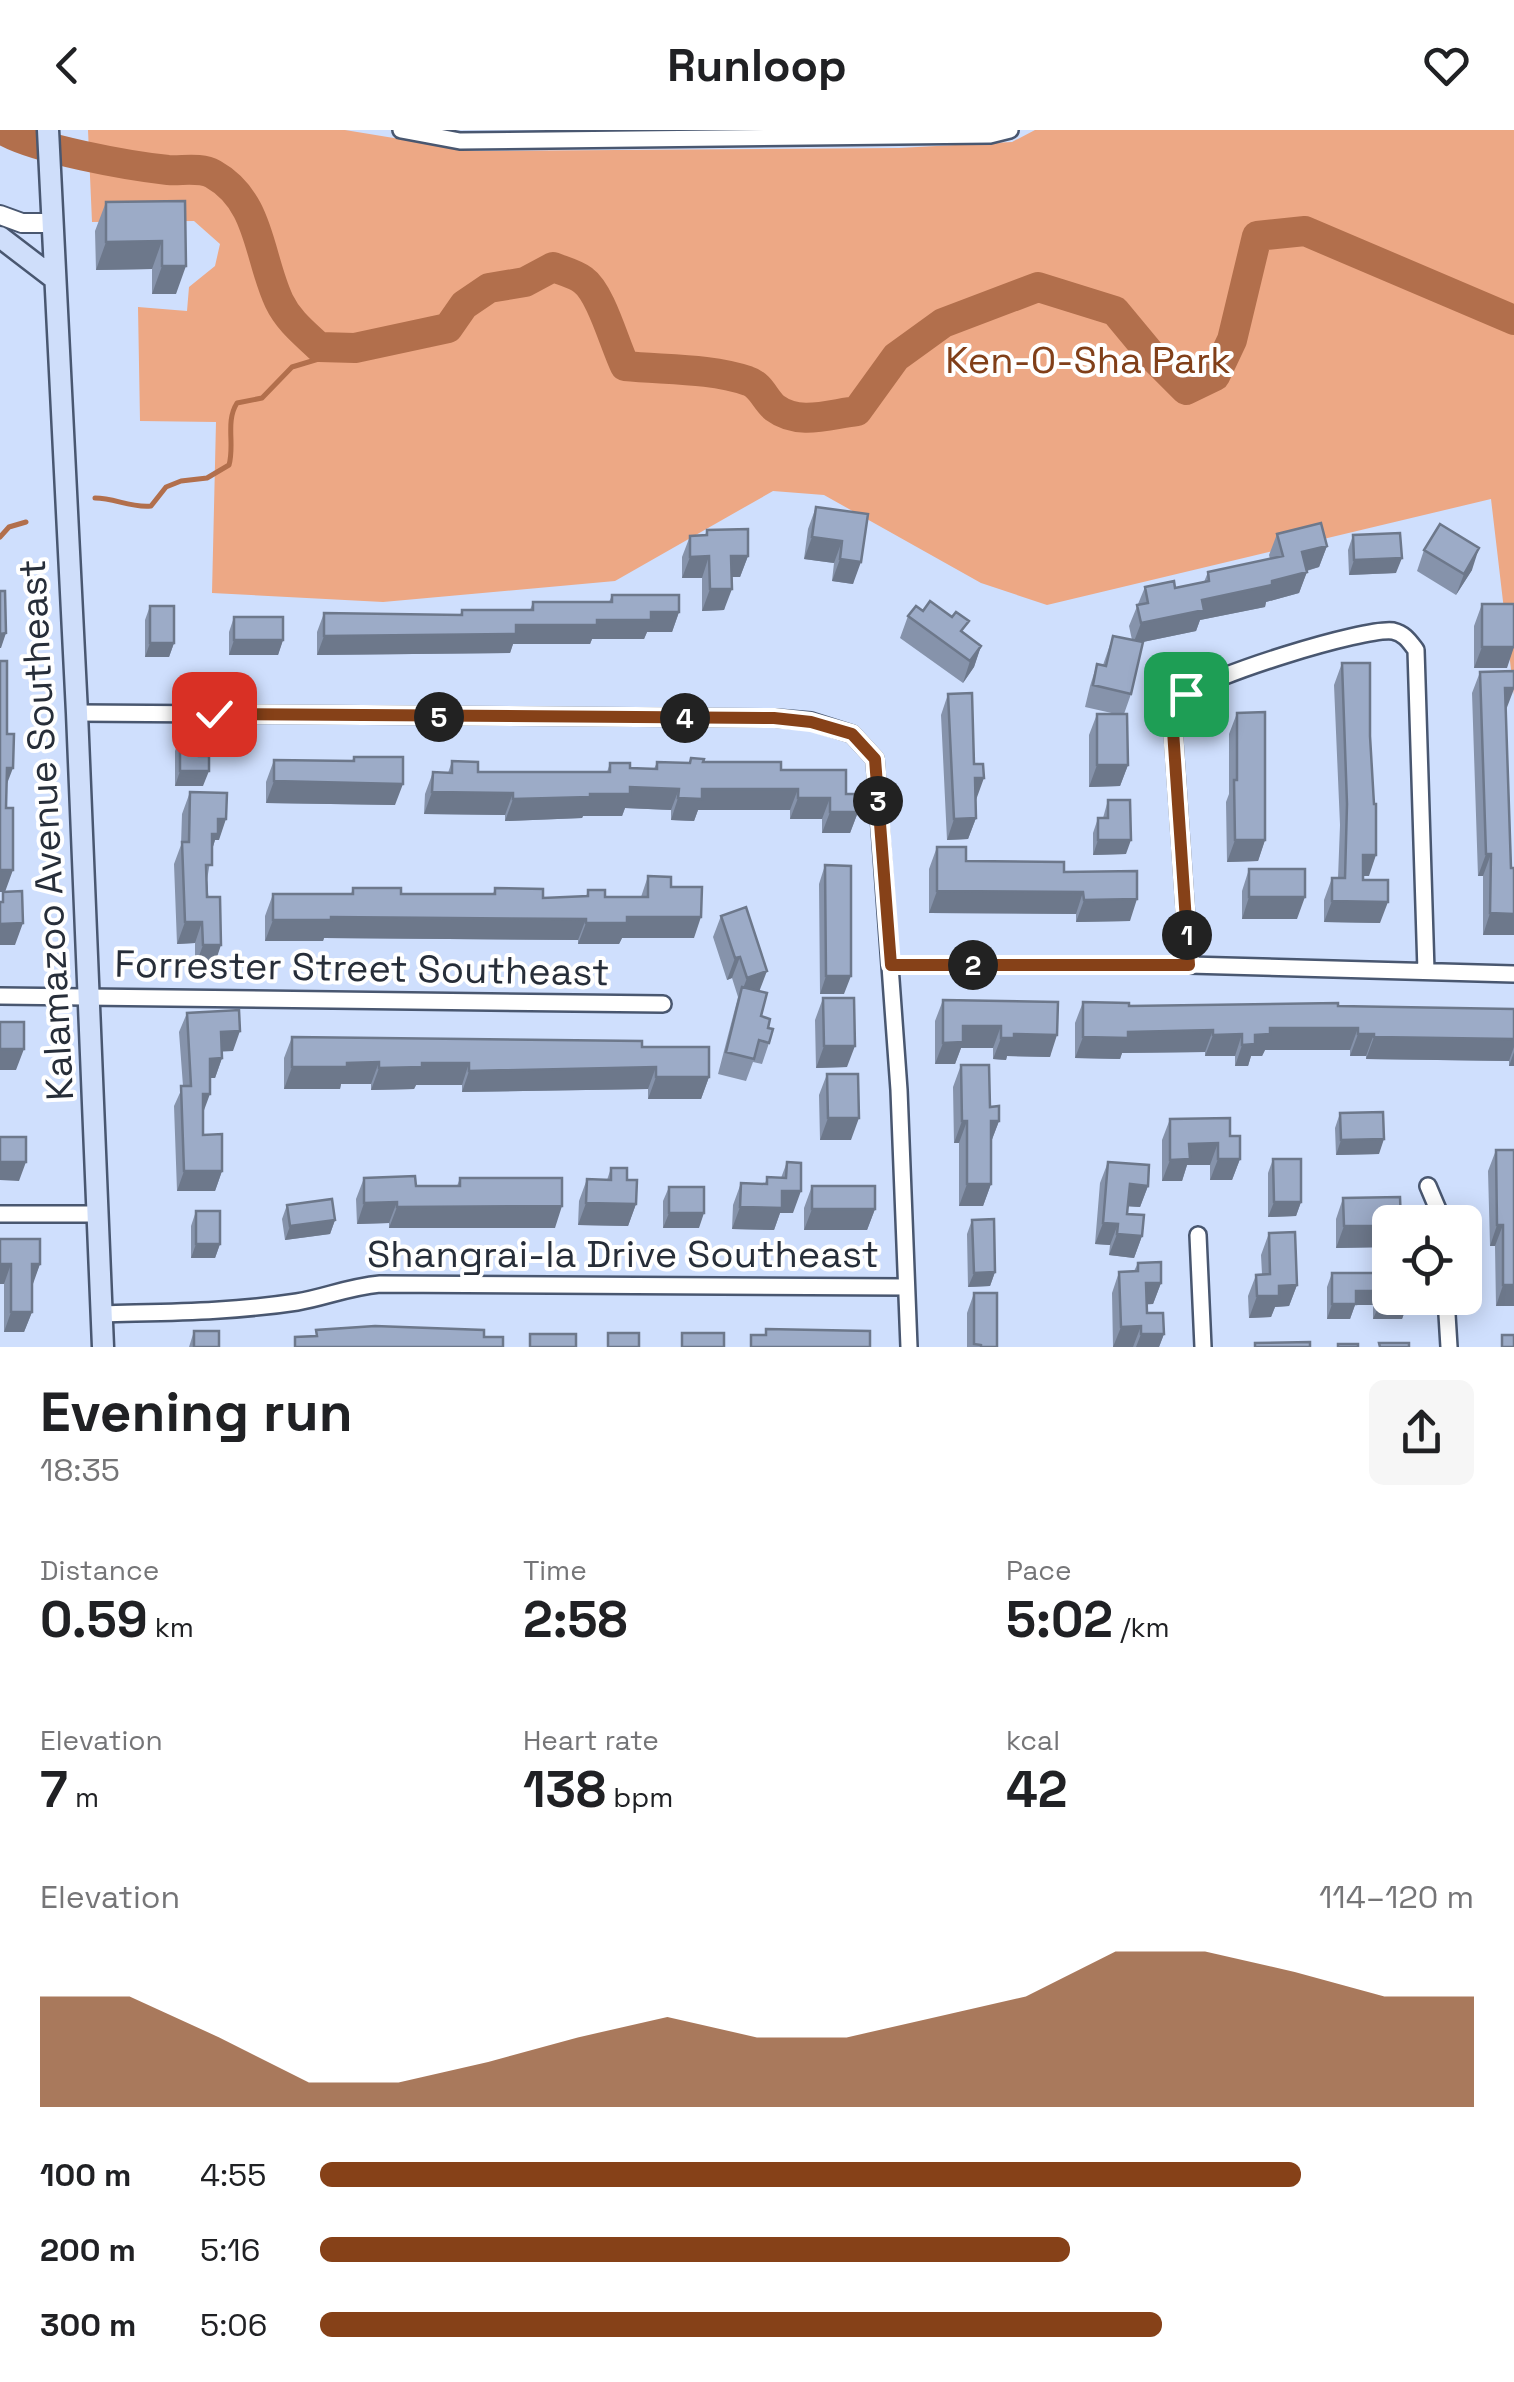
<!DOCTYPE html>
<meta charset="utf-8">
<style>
body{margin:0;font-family:"Space Grotesk",sans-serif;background:#f6f6f6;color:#202124;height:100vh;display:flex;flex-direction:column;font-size:38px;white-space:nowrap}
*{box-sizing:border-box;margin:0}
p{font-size:32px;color:#757577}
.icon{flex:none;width:55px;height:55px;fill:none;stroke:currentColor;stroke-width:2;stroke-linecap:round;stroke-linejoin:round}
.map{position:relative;height:1217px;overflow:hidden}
.panel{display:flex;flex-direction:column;background:#fff;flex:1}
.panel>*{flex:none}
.buttons{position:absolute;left:1372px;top:1075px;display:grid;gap:20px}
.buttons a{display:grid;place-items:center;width:110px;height:110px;border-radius:15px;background:#fff;box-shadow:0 5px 25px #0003;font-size:50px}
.pin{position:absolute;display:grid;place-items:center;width:85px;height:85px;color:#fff;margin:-42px;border-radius:20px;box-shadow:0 5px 15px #0006}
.km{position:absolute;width:50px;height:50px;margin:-25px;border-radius:50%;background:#222;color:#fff;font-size:28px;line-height:50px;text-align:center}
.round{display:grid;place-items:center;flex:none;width:105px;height:105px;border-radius:15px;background:#f6f6f6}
.headline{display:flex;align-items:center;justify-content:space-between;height:170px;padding:0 40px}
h1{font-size:55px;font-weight:700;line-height:75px}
.figures{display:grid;grid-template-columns:repeat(3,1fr);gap:15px;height:170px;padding:10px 40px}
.figures div{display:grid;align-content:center}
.figures b{font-size:50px;font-weight:700}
.figures small{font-size:28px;font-weight:400}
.figures p{font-size:28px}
.chart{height:280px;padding:20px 40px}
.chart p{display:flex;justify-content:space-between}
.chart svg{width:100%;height:180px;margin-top:10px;fill:#864118;opacity:.7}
ul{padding:0 40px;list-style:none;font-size:32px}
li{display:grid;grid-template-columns:160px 120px 1fr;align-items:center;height:75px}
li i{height:25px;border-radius:12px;background:#864118}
header{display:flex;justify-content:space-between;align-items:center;height:130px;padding:0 40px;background:#fff;font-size:45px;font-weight:700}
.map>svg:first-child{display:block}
.green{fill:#eda885}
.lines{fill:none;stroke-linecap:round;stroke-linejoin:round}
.stream{stroke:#b26f4c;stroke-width:5}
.river{stroke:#b26f4c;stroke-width:30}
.minor-casing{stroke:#495770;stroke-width:20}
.tertiary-casing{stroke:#495770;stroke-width:22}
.secondary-casing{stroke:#495770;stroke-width:25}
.minor{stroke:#fff;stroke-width:15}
.tertiary{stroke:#fff;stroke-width:18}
.secondary{stroke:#cfdefa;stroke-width:20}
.wall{fill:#8693ab}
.shaded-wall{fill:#6d788b}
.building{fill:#9cabc7;stroke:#6d788b;stroke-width:2.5}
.route-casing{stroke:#fff;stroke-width:20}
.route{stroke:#864118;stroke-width:12}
.labels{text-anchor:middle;stroke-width:8;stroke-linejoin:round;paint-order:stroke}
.park-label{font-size:38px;fill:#813f19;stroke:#fff}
.street-label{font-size:38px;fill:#272e39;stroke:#fff}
</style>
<header><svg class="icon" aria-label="back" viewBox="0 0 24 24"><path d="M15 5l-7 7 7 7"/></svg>Runloop<svg class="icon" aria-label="heart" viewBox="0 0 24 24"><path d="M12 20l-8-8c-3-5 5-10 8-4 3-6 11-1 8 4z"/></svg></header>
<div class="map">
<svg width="1514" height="1217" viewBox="0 0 1514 1217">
<rect width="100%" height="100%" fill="#cfdffd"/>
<!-- green -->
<path class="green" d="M88,0h257l128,21 426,-3 113,-6 23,-12h479v565l-23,-196 -444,106 -66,-22 -157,-88 -51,-4 -158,90 -232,21 -171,-9 4,-171 -76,-1 -2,-114 49,4 2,-24 26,-21 5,-22 -26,-23 -102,1z"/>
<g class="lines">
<!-- stream -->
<path class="stream" d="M95,368c20,0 35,10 56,8l15,-19 15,-6 26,-3 22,-13c6,-21 -4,-43 8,-62l25,-5 30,-31 63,-19
M0,407l9,-10 17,-5"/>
<!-- river -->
<path class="river" d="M3,0c31,19 127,36 165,40 14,1 33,-3 45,4 48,27 45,82 66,127 9,19 24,31 40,46l36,1 93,-20 16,-23 25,-17 36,-6 28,-15c10,4 22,7 30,13 18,13 31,63 42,86 40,4 85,2 123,15 13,4 17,19 27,27 24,18 55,6 82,3l39,-54 47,-34 95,-36 77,24 39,47 32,32 29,-14 17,-36 25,-104 48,-5 209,89"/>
<defs>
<path id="minor" d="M401,0l59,11 530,-6 20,-5
M77,583l698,5 36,3 41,13 23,25 24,331 10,257
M891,835h298l325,9
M1189,835l-17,-250c4,-5 8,-14 13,-19 19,-19 180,-69 208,-65 12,3 16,10 23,19l10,321
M0,866l663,8
M1428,1056l11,26 1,10
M0,1084h99
M1198,1105l5,112
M1446,1168l3,49
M103,1184c64,-2 129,-2 194,-12 29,-5 51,-15 83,-18l526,3"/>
<path id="tertiary" d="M0,85l22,8h29"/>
<path id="secondary" d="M48,0l29,583 26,634
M0,107l55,42"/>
</defs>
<!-- minor casing -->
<use href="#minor" class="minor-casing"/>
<!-- tertiary casing -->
<use href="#tertiary" class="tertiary-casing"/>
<!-- secondary casing -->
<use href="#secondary" class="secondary-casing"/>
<!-- minor -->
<use href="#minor" class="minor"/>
<!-- tertiary -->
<use href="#tertiary" class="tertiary"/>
<!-- secondary -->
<use href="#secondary" class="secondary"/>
</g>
<!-- wall -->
<path class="wall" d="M185,71l-9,93h-24v-25l-56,1 -1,-39 11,-29z
M816,377l52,7 -15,70 -21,-3 2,-18 -30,-4 4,-30z
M707,400l41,26 -8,21h-8l-8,33 -22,1v-33h-20v-21l8,-21 15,-1z
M1277,404l50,12 -8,21 -12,4 -8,22 -33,9 -1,5 -65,13 -4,11 -53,11 -12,52 -7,20 4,51 -8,21 -31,1v-52l8,-21h19l-31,-7 5,-21 7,-22 6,1 10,-29 19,4 -3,-14 16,-39 30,1 29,-6 4,-10 62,-13 -1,-4z
M1353,405l43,38 -47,2 -1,-25z
M1424,420l48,20 -16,25 -39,-24z
M612,465l67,17 -7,20h-25l-3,7h-52l-2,5h-77l-3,9 -193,2v-23l7,-19 136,2 2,-5h68l3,-8h76z
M1482,474l25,64h-33v-42z
M150,476l24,37 -5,14h-24v-37z
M923,481l58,35 -7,21 -11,16 -63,-45 8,-22z
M234,487l49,23 -5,15h-49v-23z
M1342,533l27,213h-6v4l17,43 -56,-1v-22l8,-22h6l2,-53 -6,-140z
M1480,542l26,38 5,158h3v67h-31v-59h-5l-6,-183z
M948,564l28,106v18l-8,21 -21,1 -6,-125z
M1237,583l28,127 -7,21 -31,1 -1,-60 3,-8v-60z
M180,606l19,20 4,30h-28v-35z
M354,627l41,48 -129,-2v-21l8,-22 78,1z
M691,628l12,4 78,8 65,24 12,18 -8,21h-28v-14h-32v-9h-92l-4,11 -23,-1v-10l-46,-2 -3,8h-39l-1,2 -77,3v-6l-81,-1 1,-20 8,-22 15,1 4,-12 26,11h129l3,-9 20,5 24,1 3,-7 32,1z
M190,662l29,48h-4l-3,10 -5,30 7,86 -19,1v-24l-18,1 -3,-80 7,-19 1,-31z
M1108,670l18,54 -33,1v-22l5,-15h5z
M937,717l29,14 98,11 66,49 -54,1v-8l-147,-1v-44z
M825,735l19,129h-24l-1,-110z
M1249,739l48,50h-55v-28z
M648,746l23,11 23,51h-72l-3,6h-41v-4l-254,-2 -1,3h-58v-25l8,-22h78l2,-6 48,6h92l2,-6 48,10 43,-1 2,-7 17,7h36z
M721,786l39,75 1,25 7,12 1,15 -7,21 -9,-2 -7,19 -28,-7 20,-77 -6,-19 -5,2 -14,-43z
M823,868l24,69 -31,1 -1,-48z
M943,870l115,2 -8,55 -43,-1 -1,4 -13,-1v-11h-32l-6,16h-20v-43z
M1083,872l46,4h209l176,3v57h-5v-5l-143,-2v-3h-16v-6h-85l-3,6h-11l-3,10h-13v-10h-30v-4l-83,1 -2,6 -45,-1v-35z
M187,883l46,38h-11v7l-7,20h-5l-7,35v22l19,36 -7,20h-38l-3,-85 9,-20 -4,-54z
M292,907l350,10 67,30 -8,22h-53v-10l-186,3v-7h-46l-2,4 -43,1v-6h-30l-1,5h-56v-31z
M961,935l38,56 -8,21v42l-8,22h-24v-63h-5l-1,-56z
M827,944l24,66h-31l-1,-45z
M1340,983l39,41 -43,1 -1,-27z
M1170,989l60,17 10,23 -8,21h-22v-15h-23l-5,16h-20v-41z
M1496,1020l18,156h-18l-1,-60h-5l-2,-75z
M1273,1029l28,43 -5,14 -28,1v-44z
M787,1032l6,51h-13l-6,17 -42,-1 1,-24 8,-22 24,1 2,-7 14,1z
M1108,1032l40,24 -8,21 -12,-1 -1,8 15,22 -8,22 -25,-3 1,-10 -15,-1 5,-61z
M611,1038l16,12 9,24 -8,22 -50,-1 1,-24 8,-22 20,1z
M364,1048l52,8h41l3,-8 95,50h-166v-5l-32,1 -1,-25z
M812,1056l63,23 -8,21h-63v-22z
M669,1057l30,41h-36v-27z
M1343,1068l47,24v25l-54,1v-29z
M287,1075l48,15 -5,14 -45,6 -3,-21z
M196,1081l24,33 -5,14h-24v-32z
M972,1090l23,52 -5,14 -22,1 -1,-53z
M1269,1103l28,52 -8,21 -14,1 -4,10 -22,1 -1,-22 8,-21 6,-1 -1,-19z
M0,1109l40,25 -8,20v28l-8,20h-20v-48h-4z
M1138,1133l23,20 -8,21h-6v9l17,21 -5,13h-46l-1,-54 7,-21 15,-1z
M1376,1137l31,38 -5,14h-29v-14h-18l-5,14h-23v-32l5,-14h42z
M974,1163l23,54h-30v-34z
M194,1201l25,16h-30z"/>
<!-- shaded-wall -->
<path class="shaded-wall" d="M162,111l-10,28 -56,1 10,-28z
M162,136h24l-10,28h-24z
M812,407l30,4 -8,22 -30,-4z
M1327,416l-8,21 -25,7 8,-22z
M1479,418l-7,22 -16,25 8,-21z
M709,426l-7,22h-20l8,-21z
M731,426h17l-8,21h-16z
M1402,428l-6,15 -47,2 5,-15z
M840,429l21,3 -8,22 -21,-3z
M1307,442l-8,21 -33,9 -1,5 -65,13 -4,11 -63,13 8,-21 61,-23z
M710,459h22l-8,21 -22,1z
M651,482h28l-7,20h-25l-3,7h-52l-2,5h-77l-3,9 -193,2 7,-19 192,-11 81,-5z
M6,503l-5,15h-1v-14z
M234,510h49l-5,15h-49z
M150,513h24l-5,14h-24z
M981,516l-7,21 -11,16 7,-22z
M1482,517h32l-7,21h-33z
M1505,558l9,1 -8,21h-9z
M1097,635h31l-8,21 -31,1z
M7,638h6l-8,21z
M180,641h29l-6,15h-28z
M975,648h9l-8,22z
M274,651l129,3 -8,21 -129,-2z
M630,657l49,2 -8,21 -46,-2 -3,8h-39l-1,2 -77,3 8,-22 77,-5z
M702,659h96l-8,21h-92l-4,11 -23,-1 7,-22z
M432,662l81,1 -8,22 -81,-1z
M798,668h32l-8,21h-32z
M830,682h28l-8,21h-28z
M976,688l-8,21 -21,1 7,-21z
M218,689h8l-7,21h-4l-5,16h-6z
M1098,710h33l-5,14 -33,1z
M1235,710h30l-7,21 -31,1z
M1486,724h5l-8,22h-5z
M1363,725h13l-7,21h-14z
M0,740h13l-8,22h-5z
M937,761l146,1 -7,22 -147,-1z
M1249,767h56l-8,22h-55z
M1137,769l-7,22 -54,1 8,-22z
M1332,771l56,1 -8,21 -56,-1z
M1490,783l24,1v21h-31z
M331,787l255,2 -8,21 -254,-2 -1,3h-58l8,-21z
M627,787h74l-7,21h-72l-3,6h-41l8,-21z
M185,792h17l-7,21 -18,1z
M23,793l-8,22h-15v-21z
M203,815h18l-7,21 -19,1z
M740,827l-8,21 -5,2 8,-22z
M767,841l-8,21 -20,7 8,-21z
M826,846h25l-7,18h-24z
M963,896h38l-8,22h-32l-6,16h-20l8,-21z
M1270,898h88l-8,22h-85l-3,6h-11l-3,10h-13l7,-21 13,-10z
M1213,900l-8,22 -83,1 -2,6 -45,-1 8,-21 45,-5z
M240,901l-7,20 -19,1 7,-20z
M1014,904l43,1 -7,22 -43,-1 -1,4 -13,-1 8,-21z
M1242,904l-7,22h-30l8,-21z
M1358,904h16l-8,22h-16z
M1374,907l140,2v8l-5,14 -143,-2z
M824,916h31l-8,21 -31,1z
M0,919h24l-8,21h-16z
M1514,922v14h-5z
M222,928l-7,20h-13l8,-19z
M379,932l-8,22h-30l-1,5h-56l8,-22z
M422,933h47l-7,22h-46l-2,4 -43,1 8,-22z
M656,937l-8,22 -186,3 7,-21z
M656,947h53l-8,22h-53z
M203,964h7l-7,19z
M828,988h31l-8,22h-31z
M962,991h5l-8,22h-5z
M991,991h8l-8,21z
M1384,1009l-5,15 -43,1 5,-15z
M1218,1013l-8,22h-23l-5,16h-20l8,-21 19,-16z
M1218,1029h22l-8,21h-22z
M0,1032h26l-7,19 -19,-1z
M184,1041h38l-7,20h-38z
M967,1054h24l-8,22h-24z
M1130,1054l18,2 -8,21 -18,-1z
M782,1061h19l-8,22h-13l-6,17 -42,-1 8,-22z
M397,1072l-8,21 -32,1 7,-21z
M1274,1072h27l-5,14 -28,1z
M586,1073l50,1 -8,22 -50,-1z
M562,1076l-7,22h-166l8,-21z
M812,1079h63l-8,21h-63z
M669,1083h35l-5,15h-36z
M335,1090l-5,14 -45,6 5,-14z
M1103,1093l15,1 -8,21 -15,-1z
M1497,1095h6l-8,21h-5z
M1344,1096h46v21l-54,1z
M1117,1104l25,2 -8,22 -25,-3z
M196,1114h24l-5,14h-24z
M0,1134h11l-7,20h-4z
M32,1134h8l-7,20h-9z
M995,1142l-5,14 -22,1 6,-14z
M1146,1153h15l-8,21 -15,1z
M1297,1155l-8,21 -14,1 -4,10 -22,1 8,-22 22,-10z
M1503,1155h11v21h-18z
M1356,1161h22l-5,14h-18l-5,14h-23l5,-15z
M1379,1175h28l-5,14h-29z
M11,1182h21l-8,20h-20z
M1141,1196l-8,21h-20l8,-20z
M1141,1204h23l-5,13h-23z"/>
<!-- building -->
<path class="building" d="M185,71l1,65h-24v-25l-56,1v-40z
M816,377l52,7 -7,48 -21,-3 2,-18 -30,-4z
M1321,393l6,23 -25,6 5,20 -35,9v4l-70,15 2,10 -63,13 -4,-18 11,-2 -3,-16 29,-6 1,7 34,-7 -1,-9 75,-16 -6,-22z
M1440,394l39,24 -15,26 -40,-24z
M748,399v27h-17l1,33h-22l-1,-33 -19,1v-21l17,-1v-5z
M1400,403l2,25 -48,2 -1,-25z
M0,461h5l1,42 -6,1z
M612,465h67v17h-28v8h-54v5h-81v9l-192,2v-23l138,2v-5h71v-8h79z
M930,471l22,16 4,-5 13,9 -8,10 20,15 -11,15 -62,-45 8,-10 7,5z
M1482,474h32v43h-32z
M150,476h24v37h-24z
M234,487h49v23h-49z
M1113,506l30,6 -12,52 -38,-9 4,-21 9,2z
M0,531h7v73h7l-1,34h-6l-1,40h7v62h-13z
M1342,533h28v73l4,68h2v51h-13v25h25v22l-56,-1v-23h13l2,-74z
M1514,541v17h-9l6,180h3v46l-24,-1 1,-59h-5l-6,-182z
M972,563l2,71h9l1,14h-9l1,40 -22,1 -6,-125z
M1265,582v128h-30l-1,-60h3v-67z
M1097,584h30l1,51h-31z
M180,606h19v20h10v15h-29z
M354,627h49v27l-129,-3v-21l80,1z
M691,628l13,1 -1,3h78v8h65v24h12v18h-28v-14h-32v-9h-96v10l-24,-1 1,-9 -49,-2v7h-40v3l-77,2v-6l-81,-1 1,-20 19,1v-12l26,1v10h132v-9h20v5l27,1v-7l33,1z
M190,662l37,1 -1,26h-8v15h-6v31h-6l1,32h13l1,48h-18l-1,-23h-17l-3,-80h7z
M1108,670h22l1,40h-33v-22h10z
M937,717h29v14l98,1v10l73,-1v28l-53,1 -1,-8 -146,-1z
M825,735l26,1v110h-25z
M1249,739h56v28h-56z
M648,746l23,1v10h31l-1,30h-74v6h-41v-4l-255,-2v3h-58v-26h80v-6h48v6h94v-6l48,1v9l45,-2v-6h17v7h43z
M22,761l1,32 -23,1v-22h3v-10z
M746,777l21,64 -20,7 -7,-21 -5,1 -14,-42z
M742,857l25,6 -6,23 9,3 -2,9 5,1 -4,14 -10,-3 -5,19 -28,-7z
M823,868h31l1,48h-31z
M943,870l115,2 -1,33 -43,-1v4h-13v-12h-38v16l-20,1z
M1083,872l46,1v3l209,-3v3l176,3v30l-140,-2v-3h-16v-6h-88v6l-15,1v9l-13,1v-11l-29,1v-5l-85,2v6l-45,-1z
M239,880l1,21 -19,1 1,26 -12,1v35h-7v41l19,-1v37h-38l-3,-85h10l-4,-73z
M0,892h24v27h-24z
M292,907l350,4v6h67v30h-53v-10l-187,4v-8h-47v4l-43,1v-6l-32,1v4h-55z
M961,935h28l1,42 9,-1v15h-8v63h-24v-63h-5z
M827,944h31l1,44h-31z
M1383,982l1,27 -43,1 -1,-27z
M1230,988v18h10v23h-22v-16l-29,1 1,15 -20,1v-41z
M0,1007h26v25h-26z
M1496,1020h18v135h-11v-60h-6z
M1273,1029h28v43h-27z
M787,1032l14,1v28h-19v17l-42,-1 1,-24 26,1v-7l19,1z
M1108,1032l41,3 -1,21 -18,-2 -3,30 17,1 -2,21 -25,-2 1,-10 -15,-1z
M611,1038h16v12h10l-1,24 -50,-1 1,-24 24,1z
M415,1046l1,10h44v-8h102v28l-165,1v-5l-33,1v-25z
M812,1056h63v23h-63z
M669,1057h35v26h-35z
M1400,1067l1,25h-11v4h-46l-1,-28z
M332,1069l3,21 -45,6 -3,-21z
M196,1081h24v33h-24z
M994,1089l1,53 -21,1 -2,-53z
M1295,1102l2,53 -18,1v10h-22l-1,-21 14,-1 -1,-41z
M0,1109h40v25h-8v48h-21v-48h-11z
M1161,1132v21h-15l1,30h16l1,21h-23v-8l-20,1 -2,-55 19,-1v-8z
M1376,1137h14v31h17v7h-28l-1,-14h-22v13h-24v-31h44z
M974,1163h23v54h-16v-2l-7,-1z
M375,1196l109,4v7h19v10h-208v-10l22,-1 -1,-6z
M766,1199l104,2v16h-119v-12h15z
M194,1201h25v16h-25z
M608,1203h31v14h-31z
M682,1203h42v14h-42z
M530,1204h46v13h-46z
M1502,1205h12v12h-12z
M1310,1212v5h-55v-4z
M1379,1213h30v4h-29z
M1338,1214h20v3h-20z"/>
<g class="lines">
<defs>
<path id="route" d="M214,584l560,4 37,4 41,12 23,25 16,206h298l-17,-249 14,-22"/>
</defs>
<!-- route casing -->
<use href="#route" class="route-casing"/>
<!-- route -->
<use href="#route" class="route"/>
</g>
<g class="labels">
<!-- park labels -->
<g class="park-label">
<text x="1088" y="243">Ken-O-Sha Park</text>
</g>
<!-- street labels -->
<g class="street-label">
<text transform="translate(46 700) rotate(-93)" y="13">Kalamazoo Avenue Southeast</text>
<text transform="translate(362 838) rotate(1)" y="13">Forrester Street Southeast</text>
<text x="623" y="1137">Shangrai-la Drive Southeast</text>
</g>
</g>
</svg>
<div class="buttons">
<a><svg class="icon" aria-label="locate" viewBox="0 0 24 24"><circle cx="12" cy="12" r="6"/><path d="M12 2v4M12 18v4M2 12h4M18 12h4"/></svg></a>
</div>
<div class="pin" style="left:1186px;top:564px;background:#1e9e55"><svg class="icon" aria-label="arrive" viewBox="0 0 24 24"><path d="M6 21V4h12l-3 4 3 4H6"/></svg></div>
<div class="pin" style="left:214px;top:584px;background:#d93025"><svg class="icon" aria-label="check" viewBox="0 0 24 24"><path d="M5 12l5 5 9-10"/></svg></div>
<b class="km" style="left:1187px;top:805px">1</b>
<b class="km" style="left:973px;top:835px">2</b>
<b class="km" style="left:878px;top:671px">3</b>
<b class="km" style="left:685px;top:588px">4</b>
<b class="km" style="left:439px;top:587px">5</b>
</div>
<section class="panel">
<div class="headline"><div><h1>Evening run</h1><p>18:35</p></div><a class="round"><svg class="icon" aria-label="share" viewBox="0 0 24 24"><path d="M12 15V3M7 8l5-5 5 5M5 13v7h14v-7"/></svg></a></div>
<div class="figures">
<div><p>Distance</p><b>0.59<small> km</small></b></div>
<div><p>Time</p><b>2:58</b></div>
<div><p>Pace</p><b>5:02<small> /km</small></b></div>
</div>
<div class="figures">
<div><p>Elevation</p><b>7<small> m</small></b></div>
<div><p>Heart rate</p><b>138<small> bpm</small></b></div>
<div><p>kcal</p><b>42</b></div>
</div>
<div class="chart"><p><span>Elevation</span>114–120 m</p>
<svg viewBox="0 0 160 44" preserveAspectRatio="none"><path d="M0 44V17L10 17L20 27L30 38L40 38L50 33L60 27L70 22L80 27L90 27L100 22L110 17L120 6L130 6L140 11L150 17L160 17V44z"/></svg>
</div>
<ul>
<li><b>100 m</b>4:55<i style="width:85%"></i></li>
<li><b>200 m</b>5:16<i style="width:65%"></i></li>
<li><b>300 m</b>5:06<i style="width:73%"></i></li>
</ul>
</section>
